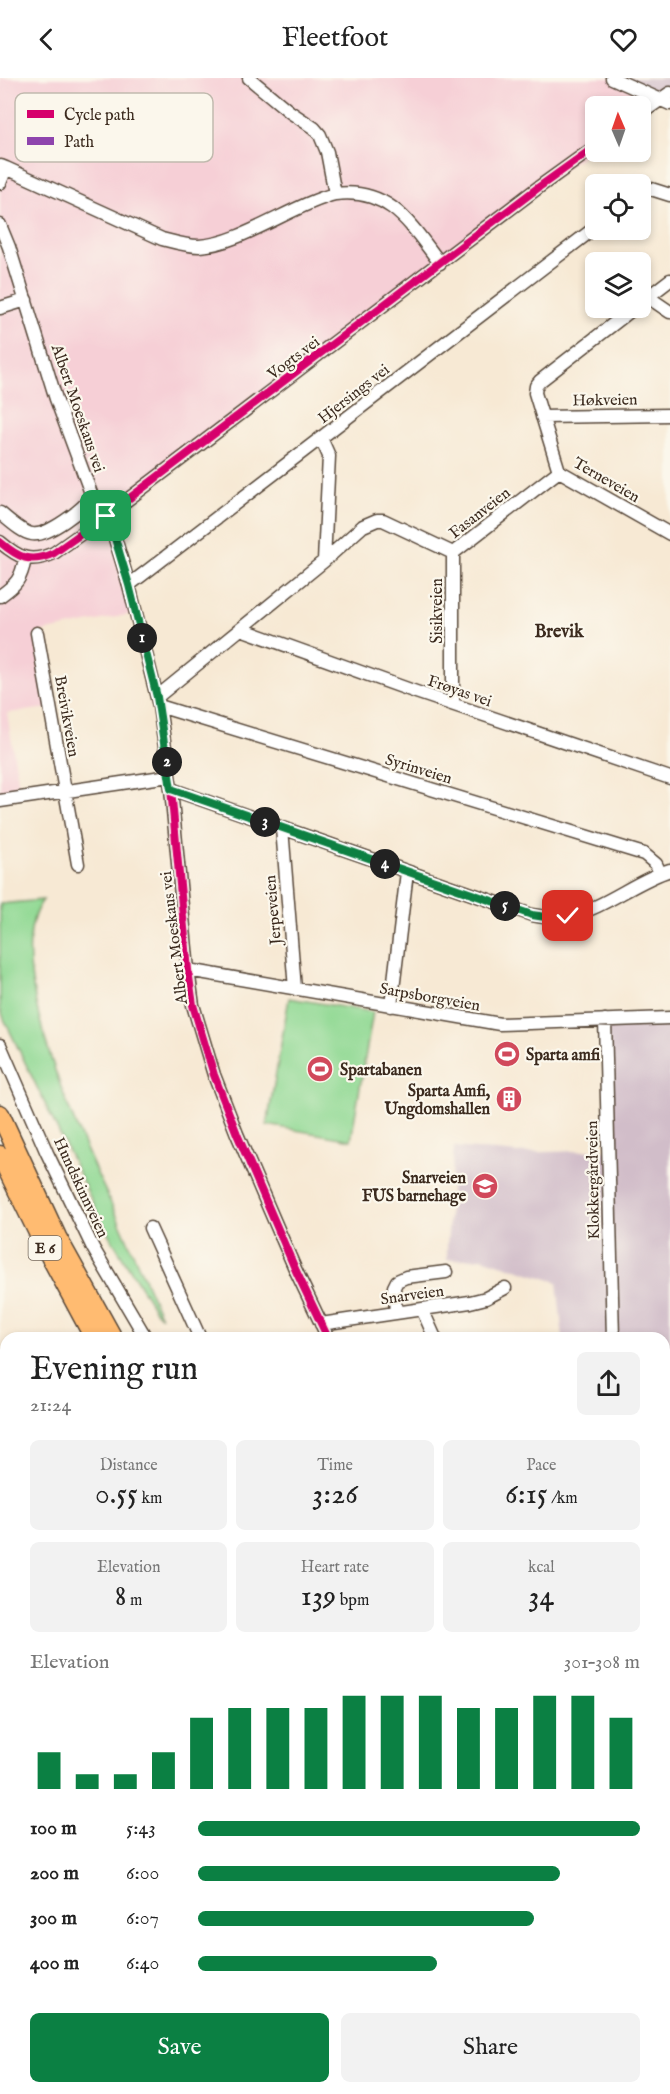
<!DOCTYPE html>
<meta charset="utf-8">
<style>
body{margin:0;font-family:"IM FELL English",serif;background:#f2f2f2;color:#222;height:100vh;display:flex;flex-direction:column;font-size:22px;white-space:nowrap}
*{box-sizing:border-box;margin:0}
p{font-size:20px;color:#767676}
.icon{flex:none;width:33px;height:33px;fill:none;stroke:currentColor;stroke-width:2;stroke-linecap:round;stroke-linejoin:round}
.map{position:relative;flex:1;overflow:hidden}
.side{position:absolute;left:0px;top:1254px;width:670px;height:762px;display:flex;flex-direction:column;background:#fff;border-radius:18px 18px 0 0;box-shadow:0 3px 9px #0003}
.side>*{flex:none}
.needle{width:39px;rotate:358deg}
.fabs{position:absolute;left:585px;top:18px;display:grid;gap:12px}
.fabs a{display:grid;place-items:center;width:66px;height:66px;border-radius:9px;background:#fff;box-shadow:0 3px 9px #0003;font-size:30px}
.pin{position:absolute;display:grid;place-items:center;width:51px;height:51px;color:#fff;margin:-26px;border-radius:12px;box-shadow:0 3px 9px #0006}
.km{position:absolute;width:30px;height:30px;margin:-15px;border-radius:50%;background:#222;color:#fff;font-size:16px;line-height:30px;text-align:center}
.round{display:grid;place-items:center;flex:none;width:63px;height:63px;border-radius:9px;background:#f2f2f2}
.overview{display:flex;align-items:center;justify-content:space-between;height:102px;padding:0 30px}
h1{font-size:33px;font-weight:600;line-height:45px}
.metrics{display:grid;grid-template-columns:repeat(3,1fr);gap:9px;height:102px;padding:6px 30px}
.metrics div{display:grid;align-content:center;border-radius:9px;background:#f2f2f2;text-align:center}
.metrics b{font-size:30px;font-weight:600}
.metrics small{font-size:16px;font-weight:400}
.metrics p{font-size:16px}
.chart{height:168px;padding:12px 30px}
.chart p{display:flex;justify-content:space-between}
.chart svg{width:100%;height:108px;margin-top:6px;stroke:#0b8043;stroke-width:6}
.button{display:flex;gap:12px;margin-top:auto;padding:12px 30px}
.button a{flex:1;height:69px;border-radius:9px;background:#0b8043;color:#fff;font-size:24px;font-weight:600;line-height:69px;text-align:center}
.button a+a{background:#f2f2f2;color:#222}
ul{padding:0 30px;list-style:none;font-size:20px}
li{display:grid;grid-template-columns:96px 72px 1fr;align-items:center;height:45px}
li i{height:15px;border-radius:8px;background:#0b8043}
header{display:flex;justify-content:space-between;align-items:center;height:78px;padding:0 30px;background:#fff;font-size:27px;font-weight:600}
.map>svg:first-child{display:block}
.built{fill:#f6cfd6}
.industrial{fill:#d1bdc9}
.green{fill:#92d994;stroke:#668259;stroke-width:1.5}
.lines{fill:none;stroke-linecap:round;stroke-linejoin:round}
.minor-casing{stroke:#574739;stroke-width:15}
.major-casing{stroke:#574739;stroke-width:18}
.highway-casing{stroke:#574739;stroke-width:21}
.minor{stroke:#fff;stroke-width:12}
.major{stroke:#ffbb71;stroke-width:15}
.highway{stroke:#ffbb71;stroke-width:18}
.rail-casing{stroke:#3b2a1e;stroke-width:4.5}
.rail{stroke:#fbf7ec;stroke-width:2;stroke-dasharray:7;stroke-linecap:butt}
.quiet{stroke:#8e44ad;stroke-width:6;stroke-dasharray:12 6;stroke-linecap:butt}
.cycleway-casing{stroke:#fbf7ec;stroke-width:11}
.cycleway{stroke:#d6006c;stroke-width:8}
.route-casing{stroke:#fff;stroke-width:12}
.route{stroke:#0b8043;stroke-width:8}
.labels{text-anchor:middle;stroke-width:4.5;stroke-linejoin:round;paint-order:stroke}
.shield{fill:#fbf7ec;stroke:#75685c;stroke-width:1.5}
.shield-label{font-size:15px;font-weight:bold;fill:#3b2a1e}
.street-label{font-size:16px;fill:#3b2a1e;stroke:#fbf7ec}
.poi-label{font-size:16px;font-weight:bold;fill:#3b2a1e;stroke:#fbf7ec;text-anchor:start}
.neighbourhood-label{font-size:18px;font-weight:bold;fill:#3b2a1e;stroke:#fbf7ec}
.key{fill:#fbf7ec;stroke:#c1baae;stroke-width:1.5}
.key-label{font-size:16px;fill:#3b2a1e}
</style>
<header><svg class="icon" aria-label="back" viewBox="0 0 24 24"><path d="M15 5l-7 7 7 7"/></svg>Fleetfoot<svg class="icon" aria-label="heart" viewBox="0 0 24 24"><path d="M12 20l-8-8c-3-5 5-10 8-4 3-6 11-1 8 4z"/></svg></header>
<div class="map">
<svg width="670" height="2016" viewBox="0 0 670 2016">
<rect width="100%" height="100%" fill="#fbf7ec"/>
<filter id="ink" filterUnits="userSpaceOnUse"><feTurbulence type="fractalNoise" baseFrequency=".0167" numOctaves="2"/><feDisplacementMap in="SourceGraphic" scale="12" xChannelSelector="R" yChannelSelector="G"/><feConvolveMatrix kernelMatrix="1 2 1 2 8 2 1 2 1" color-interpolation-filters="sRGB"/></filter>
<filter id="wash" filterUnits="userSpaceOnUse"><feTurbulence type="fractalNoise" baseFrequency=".008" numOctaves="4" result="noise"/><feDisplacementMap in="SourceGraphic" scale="24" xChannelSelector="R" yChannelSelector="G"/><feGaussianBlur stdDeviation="1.35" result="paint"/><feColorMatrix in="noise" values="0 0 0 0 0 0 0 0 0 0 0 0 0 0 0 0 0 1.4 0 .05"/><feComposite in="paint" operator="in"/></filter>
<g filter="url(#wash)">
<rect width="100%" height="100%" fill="#f7e9d4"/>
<!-- built -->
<path class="built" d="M0,0h612l48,22 -20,6h-44l-1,40 -488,370 29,97 -99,20 13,75 -43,5 13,79 -20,4z
M6,1977v33h266l-9,6h-258l1,-9 -3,-12z"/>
<!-- industrial -->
<path class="industrial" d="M612,0h58v15l-10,7z
M670,940v961l-5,3 -1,-644h-51v-2l-50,2 -6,-56 -75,-24 -35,2v-14l7,-99 63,6 91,-3 -3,-130z
M326,2010h196l5,6h-210z"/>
<!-- green -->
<path class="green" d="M43,822c-43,55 29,221 59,284 21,43 39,89 59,133l-5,-5 -50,-82 -102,-211 -4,-11v-104z
M289,920l84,14 -22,128 -84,-15z"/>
</g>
<g filter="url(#ink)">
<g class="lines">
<defs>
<path id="minor" d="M249,0l41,34 24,16 6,7 7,17 8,42c55,-7 76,31 105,69
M612,0l58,26
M640,36l30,-21
M6,90l156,71c12,3 24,7 37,7 42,-2 93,-41 136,-52
M0,105l6,-15 -5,-2
M640,114l11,-3 19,6
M0,147l9,22 47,152 36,97c-8,13 -45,41 -60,38 -11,-2 -23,-14 -32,-21
M648,219l22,15
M640,225l30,-23
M0,230l26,-8
M542,339l128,-2
M321,360l8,18 -5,105
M559,393l111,63
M106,438l8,19 15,50 30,121 12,83 17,181 5,35 21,70 23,59 59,137 32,67
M0,464c19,16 30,22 54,11l52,-37 433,-329 57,-41
M453,475v151
M129,507l467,-358
M0,518c17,-12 21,-17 25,-37
M241,551l175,63 254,86
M37,555l41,231
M157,619l167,-136 39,-35 14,-6h6l70,33 106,-82 -24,-78 1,-7 4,-5 94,-73
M159,628l485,148 12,10 4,9
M171,711l361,126c12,2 24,4 37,1 36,-8 66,-35 101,-46
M0,723l169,-25
M282,750l13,161
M188,892l312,54 170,-6
M391,928l16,-134
M605,942l8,318
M0,967l47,108 46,95 53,90
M150,1150l50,110
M422,1231l13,29
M396,1234l-2,-25 3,-6 9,-4 40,-5
M321,1246l149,-22 16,-4 19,-10
M664,1681l6,-6
M664,1847l6,9
M664,1962l6,4
M522,2010l5,6
M614,2016l2,-6"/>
<path id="major" d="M0,1842l6,-2
M0,1880l6,2
M664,1910l6,-2
M664,1923l6,-2"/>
<path id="highway" d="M0,1036l57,123 56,101
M0,1077l43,88 51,95
M664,1798l6,3
M664,1819l6,4"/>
</defs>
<!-- minor casing -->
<use href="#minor" class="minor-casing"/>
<!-- major casing -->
<use href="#major" class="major-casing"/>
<!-- highway casing -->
<use href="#highway" class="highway-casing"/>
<!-- minor -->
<use href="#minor" class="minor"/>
<!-- major -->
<use href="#major" class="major"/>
<!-- highway -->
<use href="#highway" class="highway"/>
<defs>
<path id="rail" d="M664,1634l6,-11
M283,2016l8,-6"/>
</defs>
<!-- rail casing -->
<use href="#rail" class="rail-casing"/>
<!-- rail -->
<use href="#rail" class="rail"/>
<!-- quiet -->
<path class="quiet" d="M614,2016l2,-6"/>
<defs>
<path id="cycleway" d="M106,438l8,19 15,50 30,121 12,83 17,181 5,35 21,70 23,59 59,137 32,67
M0,464c19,16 30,22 54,11l52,-37 433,-329 57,-41"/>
</defs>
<!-- cycleway casing -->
<use href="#cycleway" class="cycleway-casing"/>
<!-- cycleway -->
<use href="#cycleway" class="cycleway"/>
</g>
</g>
<g class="lines" filter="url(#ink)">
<defs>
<path id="route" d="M106,438l8,19 15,50 28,112 14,92 361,126 20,3 16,-2"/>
</defs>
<!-- route casing -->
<use href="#route" class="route-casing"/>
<!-- route -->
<use href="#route" class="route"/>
</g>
<!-- icons -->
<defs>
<symbol id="stadium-disc" viewBox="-11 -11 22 22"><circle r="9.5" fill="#d1495b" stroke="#fbf7ec"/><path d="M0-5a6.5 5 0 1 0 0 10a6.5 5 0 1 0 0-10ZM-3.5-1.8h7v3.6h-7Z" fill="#fff"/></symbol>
<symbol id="building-disc" viewBox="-11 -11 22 22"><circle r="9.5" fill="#d1495b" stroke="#fbf7ec"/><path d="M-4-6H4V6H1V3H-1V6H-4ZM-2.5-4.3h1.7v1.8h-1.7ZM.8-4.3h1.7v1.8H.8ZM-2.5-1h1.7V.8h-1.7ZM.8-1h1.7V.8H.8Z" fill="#fff"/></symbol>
<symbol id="school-disc" viewBox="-11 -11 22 22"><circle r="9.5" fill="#d1495b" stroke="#fbf7ec"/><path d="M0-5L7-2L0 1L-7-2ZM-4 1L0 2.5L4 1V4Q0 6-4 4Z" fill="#fff"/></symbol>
</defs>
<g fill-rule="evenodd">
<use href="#stadium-disc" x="492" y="961" width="30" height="30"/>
<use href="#stadium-disc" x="305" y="976" width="30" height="30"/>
<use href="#building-disc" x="494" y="1006" width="30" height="30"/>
<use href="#school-disc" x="470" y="1093" width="30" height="30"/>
</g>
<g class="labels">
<!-- shield labels -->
<rect class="shield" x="28.5" y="1158" width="33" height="24" rx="4.5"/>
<g class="shield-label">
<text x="45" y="1175">E 6</text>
</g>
<!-- street labels -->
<g class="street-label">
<text transform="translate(293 279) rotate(-37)" y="6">Vogts vei</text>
<text transform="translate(353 315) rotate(-38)" y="6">Hjersings vei</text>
<text transform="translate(605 321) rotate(-1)" y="6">Høkveien</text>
<text transform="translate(79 330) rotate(71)" y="6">Albert Moeskaus vei</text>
<text transform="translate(607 401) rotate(30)" y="6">Terneveien</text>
<text transform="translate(479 434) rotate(-38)" y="6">Fasanveien</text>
<text transform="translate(436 533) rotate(-90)" y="6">Sisikveien</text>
<text transform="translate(460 612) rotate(19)" y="6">Frøyas vei</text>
<text transform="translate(68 638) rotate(80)" y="6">Breivikveien</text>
<text transform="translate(419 690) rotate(17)" y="6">Syrinveien</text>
<text transform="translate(272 832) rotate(-95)" y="6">Jerpeveien</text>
<text transform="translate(173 860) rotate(-97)" y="6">Albert Moeskaus vei</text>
<text transform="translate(430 918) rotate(10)" y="6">Sarpsborgveien</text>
<text transform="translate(592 1102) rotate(-91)" y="6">Klokkergårdveien</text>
<text transform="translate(82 1109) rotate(65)" y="6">Hundskinnveien</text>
<text transform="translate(412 1216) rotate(-8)" y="6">Snarveien</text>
</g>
<!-- poi labels -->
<g class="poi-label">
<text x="526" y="982">Sparta amfi</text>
<text x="340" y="997">Spartabanen</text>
<text x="490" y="1018" text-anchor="end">Sparta Amfi,<tspan x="490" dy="18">Ungdomshallen</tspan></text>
<text x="466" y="1105" text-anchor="end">Snarveien<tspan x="466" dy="18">FUS barnehage</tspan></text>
</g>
<!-- neighbourhood labels -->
<g class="neighbourhood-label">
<text x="559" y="559">Brevik</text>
</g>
</g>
<!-- legend -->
<rect x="15" y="15" width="198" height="69" rx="9" class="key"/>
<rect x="27" y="32" width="27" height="8" fill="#d6006c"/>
<rect x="27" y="59" width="27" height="8" fill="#8e44ad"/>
<g class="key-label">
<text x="64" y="42">Cycle path</text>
<text x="64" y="69">Path</text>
</g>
</svg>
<div class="fabs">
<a><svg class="needle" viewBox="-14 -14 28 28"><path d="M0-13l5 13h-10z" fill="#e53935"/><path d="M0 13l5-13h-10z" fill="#767676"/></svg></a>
<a><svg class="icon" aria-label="locate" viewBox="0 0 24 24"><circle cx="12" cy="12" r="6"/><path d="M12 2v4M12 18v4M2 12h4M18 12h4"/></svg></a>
<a><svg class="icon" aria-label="layers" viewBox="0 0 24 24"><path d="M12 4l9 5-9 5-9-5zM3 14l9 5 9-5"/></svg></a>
</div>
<div class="pin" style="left:106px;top:438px;background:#1e9e55"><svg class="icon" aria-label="arrive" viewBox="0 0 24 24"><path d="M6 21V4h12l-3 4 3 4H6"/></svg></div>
<div class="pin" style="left:568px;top:838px;background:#d93025"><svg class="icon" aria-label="check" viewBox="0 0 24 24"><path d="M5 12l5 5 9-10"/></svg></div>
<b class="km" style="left:142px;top:560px">1</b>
<b class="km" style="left:167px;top:684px">2</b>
<b class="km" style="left:265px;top:744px">3</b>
<b class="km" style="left:385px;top:786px">4</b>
<b class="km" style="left:505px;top:828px">5</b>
<section class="side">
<div class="overview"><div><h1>Evening run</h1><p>21:24</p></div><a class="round"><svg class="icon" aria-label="share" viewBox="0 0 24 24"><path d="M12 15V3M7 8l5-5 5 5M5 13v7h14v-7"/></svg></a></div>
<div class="metrics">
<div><p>Distance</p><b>0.55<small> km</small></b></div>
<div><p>Time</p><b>3:26</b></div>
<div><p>Pace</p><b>6:15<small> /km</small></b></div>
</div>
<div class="metrics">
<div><p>Elevation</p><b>8<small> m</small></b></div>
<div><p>Heart rate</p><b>139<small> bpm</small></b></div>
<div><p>kcal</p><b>34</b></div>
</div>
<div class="chart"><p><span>Elevation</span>301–308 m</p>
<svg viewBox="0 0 160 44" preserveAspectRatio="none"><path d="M5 44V29M15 44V38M25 44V38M35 44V29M45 44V15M55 44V11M65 44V11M75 44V11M85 44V6M95 44V6M105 44V6M115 44V11M125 44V11M135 44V6M145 44V6M155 44V15"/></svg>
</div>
<ul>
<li><b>100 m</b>5:43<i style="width:100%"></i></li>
<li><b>200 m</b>6:00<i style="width:82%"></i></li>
<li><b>300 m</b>6:07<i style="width:76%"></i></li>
<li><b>400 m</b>6:40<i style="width:54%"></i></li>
</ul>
<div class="button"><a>Save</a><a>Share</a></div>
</section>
</div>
